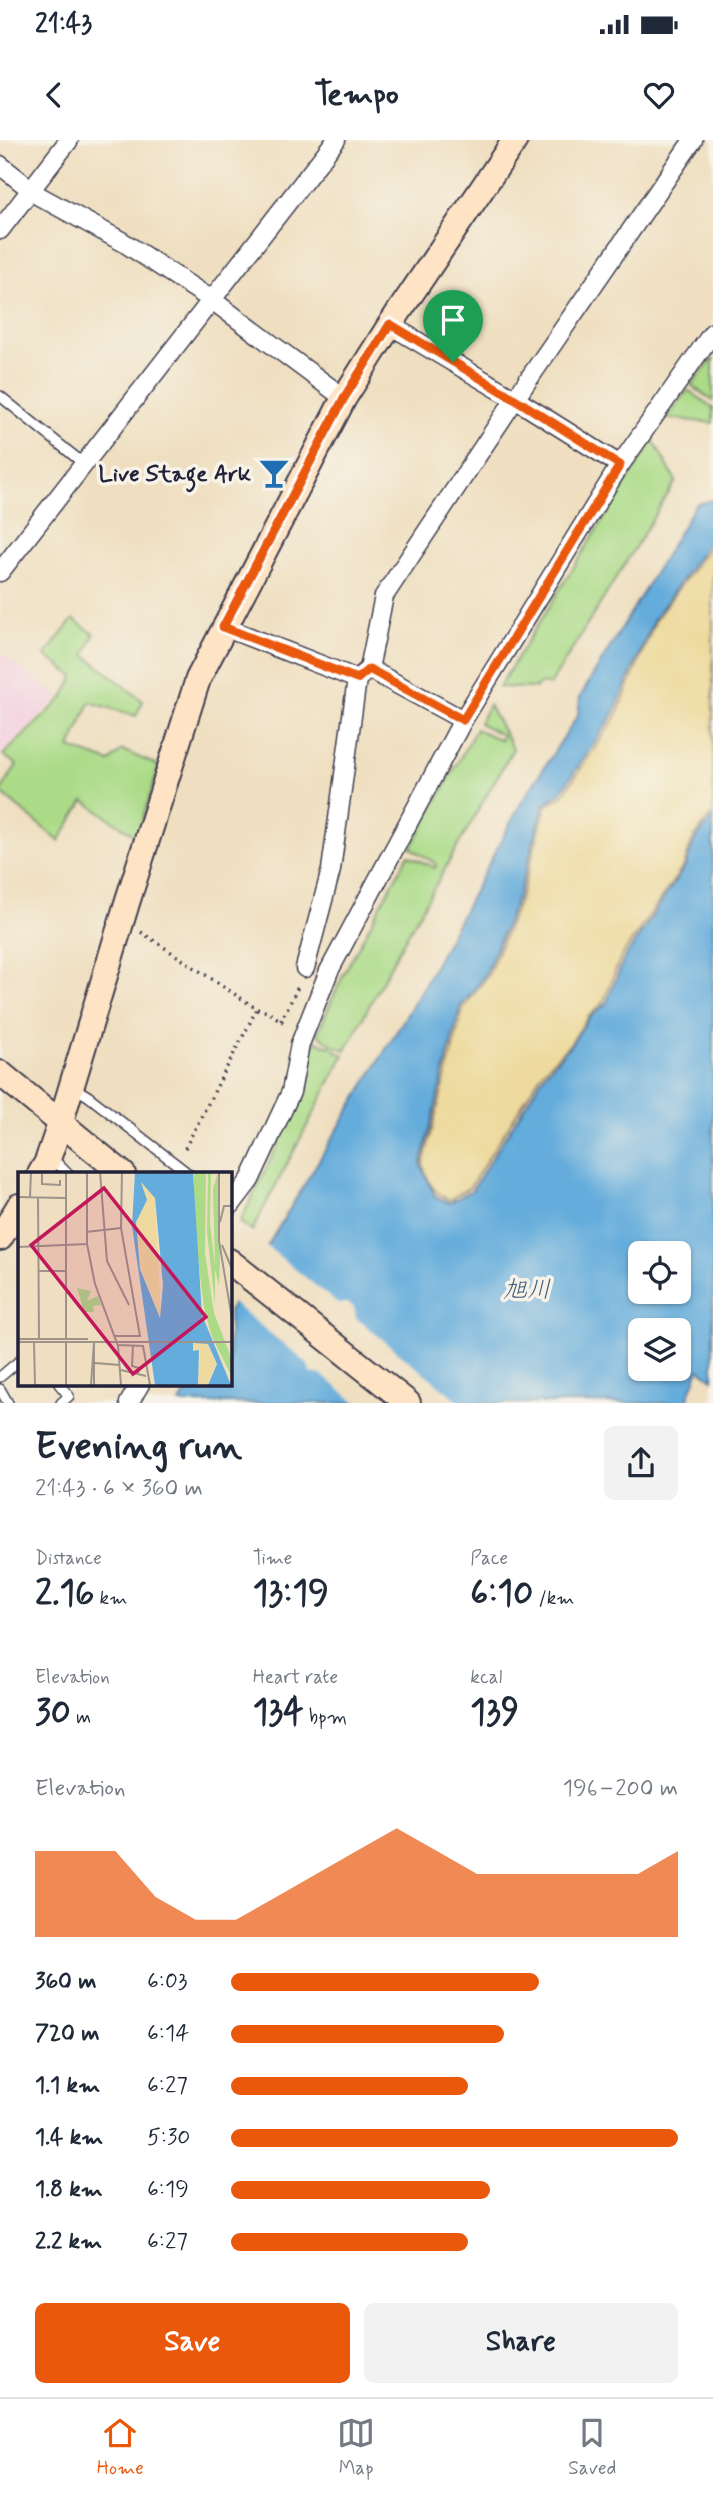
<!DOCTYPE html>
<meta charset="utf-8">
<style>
body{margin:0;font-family:Mynerve,"Klee One",sans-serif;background:#f2f2f3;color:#1f2937;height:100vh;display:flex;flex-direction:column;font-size:26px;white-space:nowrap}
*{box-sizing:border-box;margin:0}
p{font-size:23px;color:#747a83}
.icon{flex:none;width:38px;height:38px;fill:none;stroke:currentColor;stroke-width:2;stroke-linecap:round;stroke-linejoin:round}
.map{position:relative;height:1263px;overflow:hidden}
.side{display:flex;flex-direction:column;background:#fff;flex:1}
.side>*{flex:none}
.tools{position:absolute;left:628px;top:1101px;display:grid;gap:14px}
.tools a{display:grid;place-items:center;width:63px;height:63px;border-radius:10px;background:#fff;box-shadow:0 2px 5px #0004;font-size:35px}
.pin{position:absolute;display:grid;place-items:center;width:60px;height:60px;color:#fff;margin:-72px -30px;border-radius:50% 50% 50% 0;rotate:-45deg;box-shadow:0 0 7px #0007}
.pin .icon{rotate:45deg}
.round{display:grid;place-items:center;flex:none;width:74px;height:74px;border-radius:10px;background:#f2f2f3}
.headline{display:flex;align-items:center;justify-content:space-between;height:119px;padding:0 35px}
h1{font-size:38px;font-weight:700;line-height:52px}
.figures{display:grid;grid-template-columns:repeat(3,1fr);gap:10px;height:119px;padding:7px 35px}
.figures div{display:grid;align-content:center}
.figures b{font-size:35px;font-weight:700}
.figures small{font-size:19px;font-weight:400}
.figures p{font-size:19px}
.chart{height:196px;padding:14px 35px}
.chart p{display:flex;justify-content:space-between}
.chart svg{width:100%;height:126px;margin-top:7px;fill:#ea580c;opacity:.7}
.action{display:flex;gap:14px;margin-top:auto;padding:14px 35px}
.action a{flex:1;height:80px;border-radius:10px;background:#ea580c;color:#fff;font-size:28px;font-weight:700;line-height:80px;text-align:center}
.action a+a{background:#f2f2f3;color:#1f2937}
ul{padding:0 35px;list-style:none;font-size:23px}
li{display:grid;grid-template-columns:112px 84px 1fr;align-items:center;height:52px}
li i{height:18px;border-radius:9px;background:#ea580c}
.status{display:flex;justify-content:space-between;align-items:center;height:49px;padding:0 35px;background:#fff;direction:ltr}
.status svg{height:19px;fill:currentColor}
header{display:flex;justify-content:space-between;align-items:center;height:91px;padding:0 35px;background:#fff;font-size:32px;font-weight:700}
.tabs{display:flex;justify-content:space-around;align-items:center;height:98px;border-top:2px solid #e0e1e3;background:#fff;font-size:19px;color:#747a83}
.tabs a{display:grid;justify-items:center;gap:4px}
.tabs .active{color:#ea580c}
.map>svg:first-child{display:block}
.built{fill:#f3cfe0}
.green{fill:#acdb88;stroke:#677e62;stroke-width:2}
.sand{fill:#eeda9e;stroke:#887e6c;stroke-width:2}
.water{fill:#64acdb;stroke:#43678b;stroke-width:2;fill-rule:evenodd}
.pier{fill:#efdfc0}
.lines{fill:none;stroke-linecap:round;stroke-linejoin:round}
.lane-casing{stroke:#413e4f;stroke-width:12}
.street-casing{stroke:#413e4f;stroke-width:21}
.secondary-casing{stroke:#413e4f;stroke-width:28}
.path{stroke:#413e4f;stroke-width:3.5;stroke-dasharray:2 5;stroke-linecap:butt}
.lane{stroke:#fff;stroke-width:9}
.street{stroke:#fff;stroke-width:18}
.secondary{stroke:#fee4c5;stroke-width:24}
.route-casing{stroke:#fff;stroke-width:14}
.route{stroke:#ea580c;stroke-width:9}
.labels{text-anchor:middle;stroke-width:7;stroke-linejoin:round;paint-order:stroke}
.poi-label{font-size:23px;font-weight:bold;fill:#22223b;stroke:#f7f3e8;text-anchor:end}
.water-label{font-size:24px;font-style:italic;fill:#3c597b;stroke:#f7f3e8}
.inset-road{fill:none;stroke:#9d938b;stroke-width:2}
.view{fill:#c2185b;fill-opacity:0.15;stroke:#c2185b;stroke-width:3.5}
.inset-edge{fill:none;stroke:#22223b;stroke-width:3.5}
</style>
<div class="status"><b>21:43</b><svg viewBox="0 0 49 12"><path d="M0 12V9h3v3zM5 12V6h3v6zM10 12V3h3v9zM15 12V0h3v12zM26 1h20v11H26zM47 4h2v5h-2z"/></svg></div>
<header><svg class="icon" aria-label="back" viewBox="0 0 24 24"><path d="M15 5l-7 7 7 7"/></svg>Tempo<svg class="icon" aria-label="heart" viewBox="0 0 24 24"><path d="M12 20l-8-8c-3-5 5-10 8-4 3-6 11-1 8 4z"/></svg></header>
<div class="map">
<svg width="713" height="1263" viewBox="0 0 713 1263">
<rect width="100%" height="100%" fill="#f7f3e8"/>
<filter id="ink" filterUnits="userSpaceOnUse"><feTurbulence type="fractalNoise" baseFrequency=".0143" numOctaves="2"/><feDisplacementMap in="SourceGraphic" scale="14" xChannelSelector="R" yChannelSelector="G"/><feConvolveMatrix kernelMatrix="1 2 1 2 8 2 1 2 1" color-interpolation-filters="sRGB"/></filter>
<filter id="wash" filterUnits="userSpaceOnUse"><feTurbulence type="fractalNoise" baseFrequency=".00686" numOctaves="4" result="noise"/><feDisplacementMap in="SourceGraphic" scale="28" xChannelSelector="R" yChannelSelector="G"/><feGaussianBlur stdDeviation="1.57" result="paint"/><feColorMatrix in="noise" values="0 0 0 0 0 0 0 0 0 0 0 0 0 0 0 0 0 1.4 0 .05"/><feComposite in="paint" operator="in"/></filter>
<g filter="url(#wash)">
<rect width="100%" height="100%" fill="#efdfc0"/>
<!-- built -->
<path class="built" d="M0,513l59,44 -59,57z"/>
<!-- green -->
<path class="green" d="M713,218v43l-22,-16z
M688,250l25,18v15l-46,-5z
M653,300l23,41 -126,204 -8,-2 -7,5 -36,-1z
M73,479l21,15 -9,21 58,46 -7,15 -46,-14 -20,46 40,14 12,-12 37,16 -22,71 -53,-36 -25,40 -59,-49 17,-27 -14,-10 60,-57 11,-21 -29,-22z
M489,565l24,44 -116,204 -51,97 -10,-4 -1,5 9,4 -92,176 -12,-9 45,-92 16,-43 13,-47 16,7 2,-3 -15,-10 26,-59 65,-120 27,13 1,-4 -25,-16 65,-119 25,11 1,-5 -23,-12z"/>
<!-- sand -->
<path class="sand" d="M713,402v270l-21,29 -8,24 -63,92 -18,46 -15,14 -18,27 -26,26 -74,117 -21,13c-18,-9 -20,-17 -26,-35l40,-156 25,-34 33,-79 25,-90 16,-10 54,-79 40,-98z"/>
<!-- water -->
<path class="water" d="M713,360v36l-59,83 -41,96 -53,78 -16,12 -26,91 -33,79 -25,33 -39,157 14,31 14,7 23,-13 74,-118 24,-26 19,-28 17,-14 18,-45 62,-94 8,-23 19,-25v562l-14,-10 -13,34h-506l10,-19h39v-74l4,-7 188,-312 99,-186 58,-90 2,-18 116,-193zM640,1113h39v39h-39zM640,1190h39v38h-39z"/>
<!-- pier -->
<path class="pier" d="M264,1104l74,60 9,-1 7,4 2,11 105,85h-104l-35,-28 -11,-2 -4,-10 -77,-62z"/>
</g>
<g filter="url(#ink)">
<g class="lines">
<defs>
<path id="lane" d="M0,256l84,68
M73,947l15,9 101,78
M51,1017l17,17
M0,1237l19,-16
M59,1244l10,12 -8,7
M0,1249l8,14"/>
<path id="street" d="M0,25l39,31 84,46 89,58 132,98
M0,90l69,-90
M390,185l125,74 105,66
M0,432l336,-432
M224,487l133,52
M369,529l94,51
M305,828l26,-98 26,-191 12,-10 15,-73 131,-197 178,-259
M231,1065l19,-25 41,-88 9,-48 29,-73 134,-251 157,-255 93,-133
M129,1263l11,-19"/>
<path id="secondary" d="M0,933l123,101
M40,1034l7,-12 14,-41 66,-218 71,-224 146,-281 46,-73 125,-185
M0,1098l19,-32
M229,1121l179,142"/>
</defs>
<!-- lane casing -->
<use href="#lane" class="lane-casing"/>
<!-- street casing -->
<use href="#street" class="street-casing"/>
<!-- secondary casing -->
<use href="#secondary" class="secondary-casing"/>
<!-- path -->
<path class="path" d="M141,792l116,77 -74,143
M257,869l11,3 15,10
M281,881l18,-36"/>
<!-- lane -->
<use href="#lane" class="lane"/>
<!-- street -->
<use href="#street" class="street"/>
<!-- secondary -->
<use href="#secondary" class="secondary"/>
</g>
</g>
<g class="lines" filter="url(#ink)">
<defs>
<path id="route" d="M390,184l125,75 105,66 -157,255 -94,-51 -12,10 -134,-52 121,-229z"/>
</defs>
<!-- route casing -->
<use href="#route" class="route-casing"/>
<!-- route -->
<use href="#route" class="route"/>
</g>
<!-- icons -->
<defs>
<symbol id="bar-bare" viewBox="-9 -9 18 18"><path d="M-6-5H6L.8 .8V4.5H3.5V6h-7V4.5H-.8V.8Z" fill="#1f6fb2" stroke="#f7f3e8" stroke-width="2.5" paint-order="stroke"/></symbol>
</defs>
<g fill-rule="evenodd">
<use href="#bar-bare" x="252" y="311" width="44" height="44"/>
</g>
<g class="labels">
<!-- poi labels -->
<g class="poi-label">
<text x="251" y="341">Live Stage Ark</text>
</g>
<!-- water labels -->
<g class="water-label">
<text x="527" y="1157">旭川</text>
</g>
</g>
<!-- overview -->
<g transform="translate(18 1032)">
<rect width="214" height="214" fill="#efdfc0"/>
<path d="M176,0h12l-1,81 9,60 17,44v18l-19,-38 -8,-29 -10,-81zM190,0h3l-1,51 5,45 -2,-79 5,-17 2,91 -1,23 -4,-17v36l-8,-73zM59,116l14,3 -4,10 11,-5 3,9 -8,1 1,6h-10z" fill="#acdb88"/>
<path d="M123,10l14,16 6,120 -20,-49 -5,-47 11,-22zM175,172h14l9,19 -9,22h-8l1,-35 -7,1z" fill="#eeda9e"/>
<path d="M117,0h58l9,143 29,70h-23l9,-21 -9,-20 -15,-1v8l6,-1 -1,35h-43l-23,-159zM123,10l14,16 8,87 -3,33 -20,-49 -4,-47 11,-22z" fill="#64acdb" fill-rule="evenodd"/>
<path class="inset-road" d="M69,0v72l8,40 23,62 3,39M82,0l7,89 22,44M201,0v69l13,78M24,2v10l18,1v-5M0,25l47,1M12,25l1,-25M20,25l1,142M202,50l4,-16h8M68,60l35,-4M204,73l10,24M0,75l69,-3M21,99h27M96,164h26l-19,-108 1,-56M48,166v-166M0,167h70M0,170h214M16,170l1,43M48,170v43M76,171v42M100,173l25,1 7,39M115,173l-1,21 7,2 -1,7M77,191l25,2M103,198l25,6M73,213l3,-43"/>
<path class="view" d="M86,16l102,129 -73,57 -102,-129z"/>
<rect width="214" height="214" class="inset-edge"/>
</g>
</svg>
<div class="tools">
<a><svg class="icon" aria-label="locate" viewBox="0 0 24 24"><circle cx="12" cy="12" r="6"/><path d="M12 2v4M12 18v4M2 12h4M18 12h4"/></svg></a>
<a><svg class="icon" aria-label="layers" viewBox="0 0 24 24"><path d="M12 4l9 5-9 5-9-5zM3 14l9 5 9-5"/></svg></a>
</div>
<div class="pin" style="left:453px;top:222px;background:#1e9e55"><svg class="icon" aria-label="arrive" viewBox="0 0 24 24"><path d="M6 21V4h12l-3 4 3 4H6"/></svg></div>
</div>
<section class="side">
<div class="headline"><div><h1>Evening run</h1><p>21:43 · 6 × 360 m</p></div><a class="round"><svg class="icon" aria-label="share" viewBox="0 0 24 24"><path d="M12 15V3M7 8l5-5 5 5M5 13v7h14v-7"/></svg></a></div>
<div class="figures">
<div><p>Distance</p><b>2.16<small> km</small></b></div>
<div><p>Time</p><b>13:19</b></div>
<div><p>Pace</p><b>6:10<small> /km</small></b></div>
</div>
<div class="figures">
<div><p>Elevation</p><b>30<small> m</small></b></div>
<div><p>Heart rate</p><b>134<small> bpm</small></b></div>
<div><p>kcal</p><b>139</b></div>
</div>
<div class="chart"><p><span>Elevation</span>196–200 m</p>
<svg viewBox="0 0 160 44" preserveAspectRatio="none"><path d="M0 44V14L10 14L20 14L30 30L40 38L50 38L60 30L70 22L80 14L90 6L100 14L110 22L120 22L130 22L140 22L150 22L160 14V44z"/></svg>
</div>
<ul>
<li><b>360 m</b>6:03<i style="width:69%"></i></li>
<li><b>720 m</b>6:14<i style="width:61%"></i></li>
<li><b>1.1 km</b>6:27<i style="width:53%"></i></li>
<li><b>1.4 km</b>5:30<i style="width:100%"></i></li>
<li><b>1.8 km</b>6:19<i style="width:58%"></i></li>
<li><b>2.2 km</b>6:27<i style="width:53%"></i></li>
</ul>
<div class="action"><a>Save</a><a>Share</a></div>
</section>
<nav class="tabs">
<a class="active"><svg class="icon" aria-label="home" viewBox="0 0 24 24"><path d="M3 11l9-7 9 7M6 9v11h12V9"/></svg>Home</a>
<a><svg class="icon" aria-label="map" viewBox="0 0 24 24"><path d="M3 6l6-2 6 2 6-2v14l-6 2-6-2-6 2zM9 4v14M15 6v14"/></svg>Map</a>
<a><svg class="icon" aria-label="saved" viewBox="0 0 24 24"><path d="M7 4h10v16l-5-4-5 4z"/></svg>Saved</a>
</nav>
